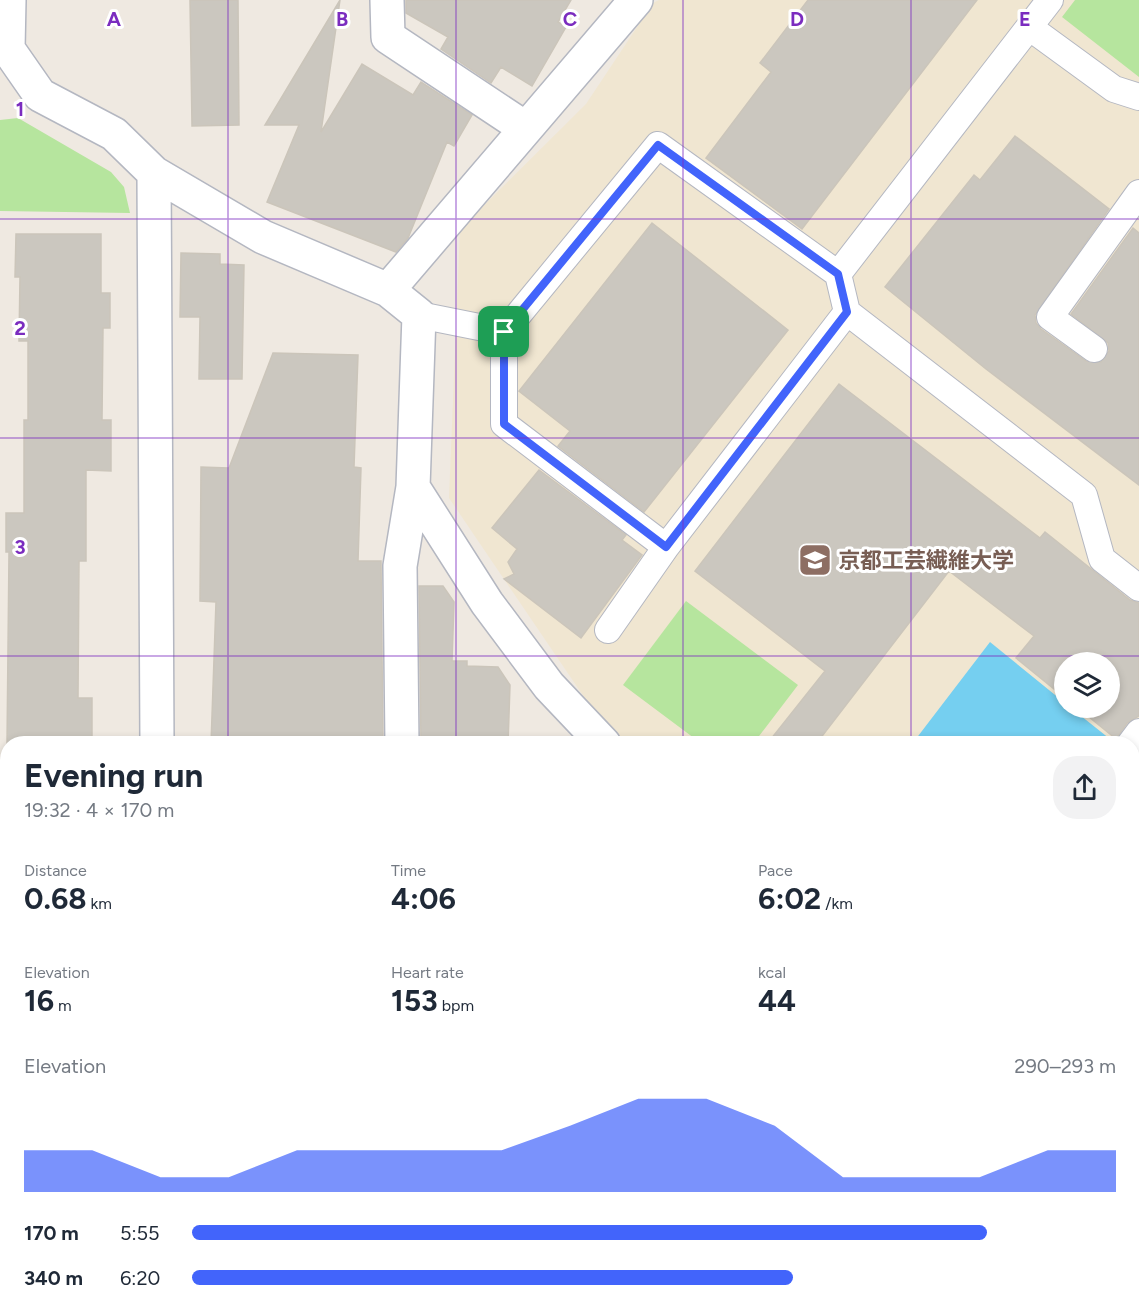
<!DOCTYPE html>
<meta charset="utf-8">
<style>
body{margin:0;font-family:Figtree,"Noto Sans JP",sans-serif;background:#f2f2f3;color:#1f2937;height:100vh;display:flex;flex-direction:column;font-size:22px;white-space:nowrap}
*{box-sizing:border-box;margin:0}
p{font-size:20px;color:#747a83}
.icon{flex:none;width:33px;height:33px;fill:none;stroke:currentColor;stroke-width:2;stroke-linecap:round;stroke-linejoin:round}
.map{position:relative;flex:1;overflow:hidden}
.panel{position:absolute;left:0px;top:736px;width:1140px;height:578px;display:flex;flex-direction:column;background:#fff;border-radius:24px 24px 0 0;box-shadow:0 3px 9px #0003}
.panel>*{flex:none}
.buttons{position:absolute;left:1054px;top:652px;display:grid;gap:12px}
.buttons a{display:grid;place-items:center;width:66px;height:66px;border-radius:50%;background:#fff;box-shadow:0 3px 9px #0003;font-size:30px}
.pin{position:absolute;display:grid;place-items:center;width:51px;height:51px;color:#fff;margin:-26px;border-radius:12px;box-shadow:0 3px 9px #0006}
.round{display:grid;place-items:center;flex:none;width:63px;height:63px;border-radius:24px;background:#f2f2f3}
.overview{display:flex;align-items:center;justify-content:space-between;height:102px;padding:0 24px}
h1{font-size:33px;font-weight:700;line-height:45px}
.figures{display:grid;grid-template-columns:repeat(3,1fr);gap:9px;height:102px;padding:6px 24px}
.figures div{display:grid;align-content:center}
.figures b{font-size:30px;font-weight:700}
.figures small{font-size:16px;font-weight:400}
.figures p{font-size:16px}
.chart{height:168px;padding:12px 24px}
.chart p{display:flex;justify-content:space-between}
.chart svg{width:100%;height:108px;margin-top:6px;fill:#4264fb;opacity:.7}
ul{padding:0 24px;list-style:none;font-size:20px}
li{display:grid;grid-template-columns:96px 72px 1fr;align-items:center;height:45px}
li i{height:15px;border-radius:8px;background:#4264fb}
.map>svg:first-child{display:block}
.education{fill:#f0e6d1;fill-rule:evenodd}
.green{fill:#b6e59e}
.pitch{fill:#c9ec9a}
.water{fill:#75cff0}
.building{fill:#cbc7bf;stroke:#cbc5ba;stroke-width:1.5}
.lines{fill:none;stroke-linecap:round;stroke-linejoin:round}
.service-casing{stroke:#b4b7c1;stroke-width:28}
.minor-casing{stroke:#b4b7c1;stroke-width:36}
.service{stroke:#fff;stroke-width:26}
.minor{stroke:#fff;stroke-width:33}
.route-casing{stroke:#fff;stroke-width:12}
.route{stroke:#4264fb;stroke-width:8}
.grid{fill:none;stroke:#7b2cbf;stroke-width:1.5;stroke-opacity:0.55}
.labels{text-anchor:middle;stroke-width:6;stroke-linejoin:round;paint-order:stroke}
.education-label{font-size:22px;font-weight:bold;fill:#785e54;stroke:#fff;text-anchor:start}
.grid-label{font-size:20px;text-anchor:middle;font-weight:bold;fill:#7b2cbf;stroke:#fff;stroke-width:6;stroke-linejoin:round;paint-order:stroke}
</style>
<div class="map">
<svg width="1139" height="1313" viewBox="0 0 1139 1313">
<rect width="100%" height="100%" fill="#efe9e1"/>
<!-- education -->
<path class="education" d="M659,0h480v1180l-7,-5v-431h-507l-22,-19 -154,-227 11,-269 126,-125 67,-101zM1065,663h45v45h-45z"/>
<!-- green -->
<path class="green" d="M1075,0h64v77l-77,-60z
M18,118l93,54 13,15 6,26 -130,-2v-91z
M686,601l112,84 -45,59h-51l-79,-59z
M525,1307h53l8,6h-61z"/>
<!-- pitch -->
<path class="pitch" d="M1139,763v269l-7,-5v-255z"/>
<!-- water -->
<path class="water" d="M990,642l75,61v5h6l39,31 -4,5h-194z"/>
<!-- building -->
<path class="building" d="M190,0h48l1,125 -47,1z
M340,0l-19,132 41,-68 51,31 8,-13 51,33 -18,31 -7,-4 -39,96 -12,14 -129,-50 32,-77h-34z
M406,0h165l-13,22 8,5 -34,59 -31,-19 -10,16 -50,-34 7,-12 -42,-24z
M808,0h169l-175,229 -96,-71 65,-86 -11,-9z
M1015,136l94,73 -74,106 1,8 5,6 45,32 15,1 8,-11 -1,-8 -37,-29 62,-86 6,5v252l-153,-116 -101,-82 89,-112 6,5z
M652,223l136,107 -144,182 -86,-66 12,-15 -51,-40z
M16,234h85v59h9v35h-7l-1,92h9v51l-25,-1v91h-7l-1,137h14v46h-85l2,-192h-3v-39h18v-93h4v-79h-9l1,-64h-5z
M181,253l39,1v10l24,1 -2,114h-43l1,-62h-20z
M273,353l85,2 -4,112 7,1 -3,93h23l2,183h-172l5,-142 -16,-1 1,-134 28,1z
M839,384l201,154 5,-6 85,68 9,3v113l-12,7 -11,16 -38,-31h32v-45h-45v35l-49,-40 18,-22 -85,-65 -133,173h-49l58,-73 -130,-100z
M539,470l87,65 -4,5 20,15 -61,83 -77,-59 10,-5 -6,-12 9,-13 -25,-21z
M419,586h24l11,16 -2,59h15v5l31,1 12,18 -2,59h-87z"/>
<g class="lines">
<defs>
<path id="service" d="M1050,0l-212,274 9,38 237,183 18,64 37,29
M1029,27l85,62 25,8
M419,315l85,17
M1094,349l-44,-32 89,-124
M666,547l181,-235
M608,630l58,-83 -162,-123v-92l154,-187 180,129
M1130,744l9,-12
M1132,1052l7,5"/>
<path id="minor" d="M387,0l1,37 137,91
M8,49l32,46 74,39 40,39 109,64 125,53 31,25 -6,172 74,116 62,83 55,58
M8,49l1,-49
M154,173l3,571
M388,290l248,-290
M402,744l-2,-178 13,-79
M1132,1198l7,5
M161,1306v7
M408,1306v7
M797,1306l8,7"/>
</defs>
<!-- service casing -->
<use href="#service" class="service-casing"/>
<!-- minor casing -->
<use href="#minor" class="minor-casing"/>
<!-- service -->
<use href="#service" class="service"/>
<!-- minor -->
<use href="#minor" class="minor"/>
</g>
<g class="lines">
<defs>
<path id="route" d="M658,145l180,129 9,38 -181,235 -162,-123v-92z"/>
</defs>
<!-- route casing -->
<use href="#route" class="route-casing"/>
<!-- route -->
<use href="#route" class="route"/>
</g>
<!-- grid -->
<path class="grid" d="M228,0v744M456,0v744M683,0v744M911,0v744M0,219h1139M0,438h1139M0,656h1139M0,875h8M1132,875h7M0,1094h8M1132,1094h7M228,1306v7M456,1306v7M683,1306v7M911,1306v7"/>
<!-- icons -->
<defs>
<symbol id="university-square" viewBox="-11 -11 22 22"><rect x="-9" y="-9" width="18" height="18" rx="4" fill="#8d6e63" stroke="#fff"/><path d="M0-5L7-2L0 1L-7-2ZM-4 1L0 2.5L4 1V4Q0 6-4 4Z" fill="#fff"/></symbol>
</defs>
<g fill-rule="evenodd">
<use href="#university-square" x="796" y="541" width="38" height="38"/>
</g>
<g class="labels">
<!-- education labels -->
<g class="education-label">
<text x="838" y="568">京都工芸繊維大学</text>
</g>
</g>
<g class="grid-label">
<text x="114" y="26">A</text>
<text x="342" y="26">B</text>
<text x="570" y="26">C</text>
<text x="797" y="26">D</text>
<text x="1025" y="26">E</text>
<text x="20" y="116">1</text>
<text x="20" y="335">2</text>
<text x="20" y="554">3</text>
</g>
</svg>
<div class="buttons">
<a><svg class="icon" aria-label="layers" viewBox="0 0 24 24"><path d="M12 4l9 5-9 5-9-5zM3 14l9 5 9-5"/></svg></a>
</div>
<div class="pin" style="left:504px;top:332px;background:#1e9e55"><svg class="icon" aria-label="arrive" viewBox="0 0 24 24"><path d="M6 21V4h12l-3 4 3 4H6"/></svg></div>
<section class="panel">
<div class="overview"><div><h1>Evening run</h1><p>19:32 · 4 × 170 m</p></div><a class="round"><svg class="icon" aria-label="share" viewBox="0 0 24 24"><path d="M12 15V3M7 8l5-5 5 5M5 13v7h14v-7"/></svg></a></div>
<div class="figures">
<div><p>Distance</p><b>0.68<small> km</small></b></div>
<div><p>Time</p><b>4:06</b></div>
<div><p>Pace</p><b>6:02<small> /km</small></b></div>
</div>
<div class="figures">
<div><p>Elevation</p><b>16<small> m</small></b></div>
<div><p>Heart rate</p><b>153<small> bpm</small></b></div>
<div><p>kcal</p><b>44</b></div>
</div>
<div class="chart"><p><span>Elevation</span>290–293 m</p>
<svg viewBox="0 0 160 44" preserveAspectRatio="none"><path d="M0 44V27L10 27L20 38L30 38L40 27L50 27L60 27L70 27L80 17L90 6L100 6L110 17L120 38L130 38L140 38L150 27L160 27V44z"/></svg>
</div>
<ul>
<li><b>170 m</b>5:55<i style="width:86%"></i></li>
<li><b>340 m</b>6:20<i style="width:65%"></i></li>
</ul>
</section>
</div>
